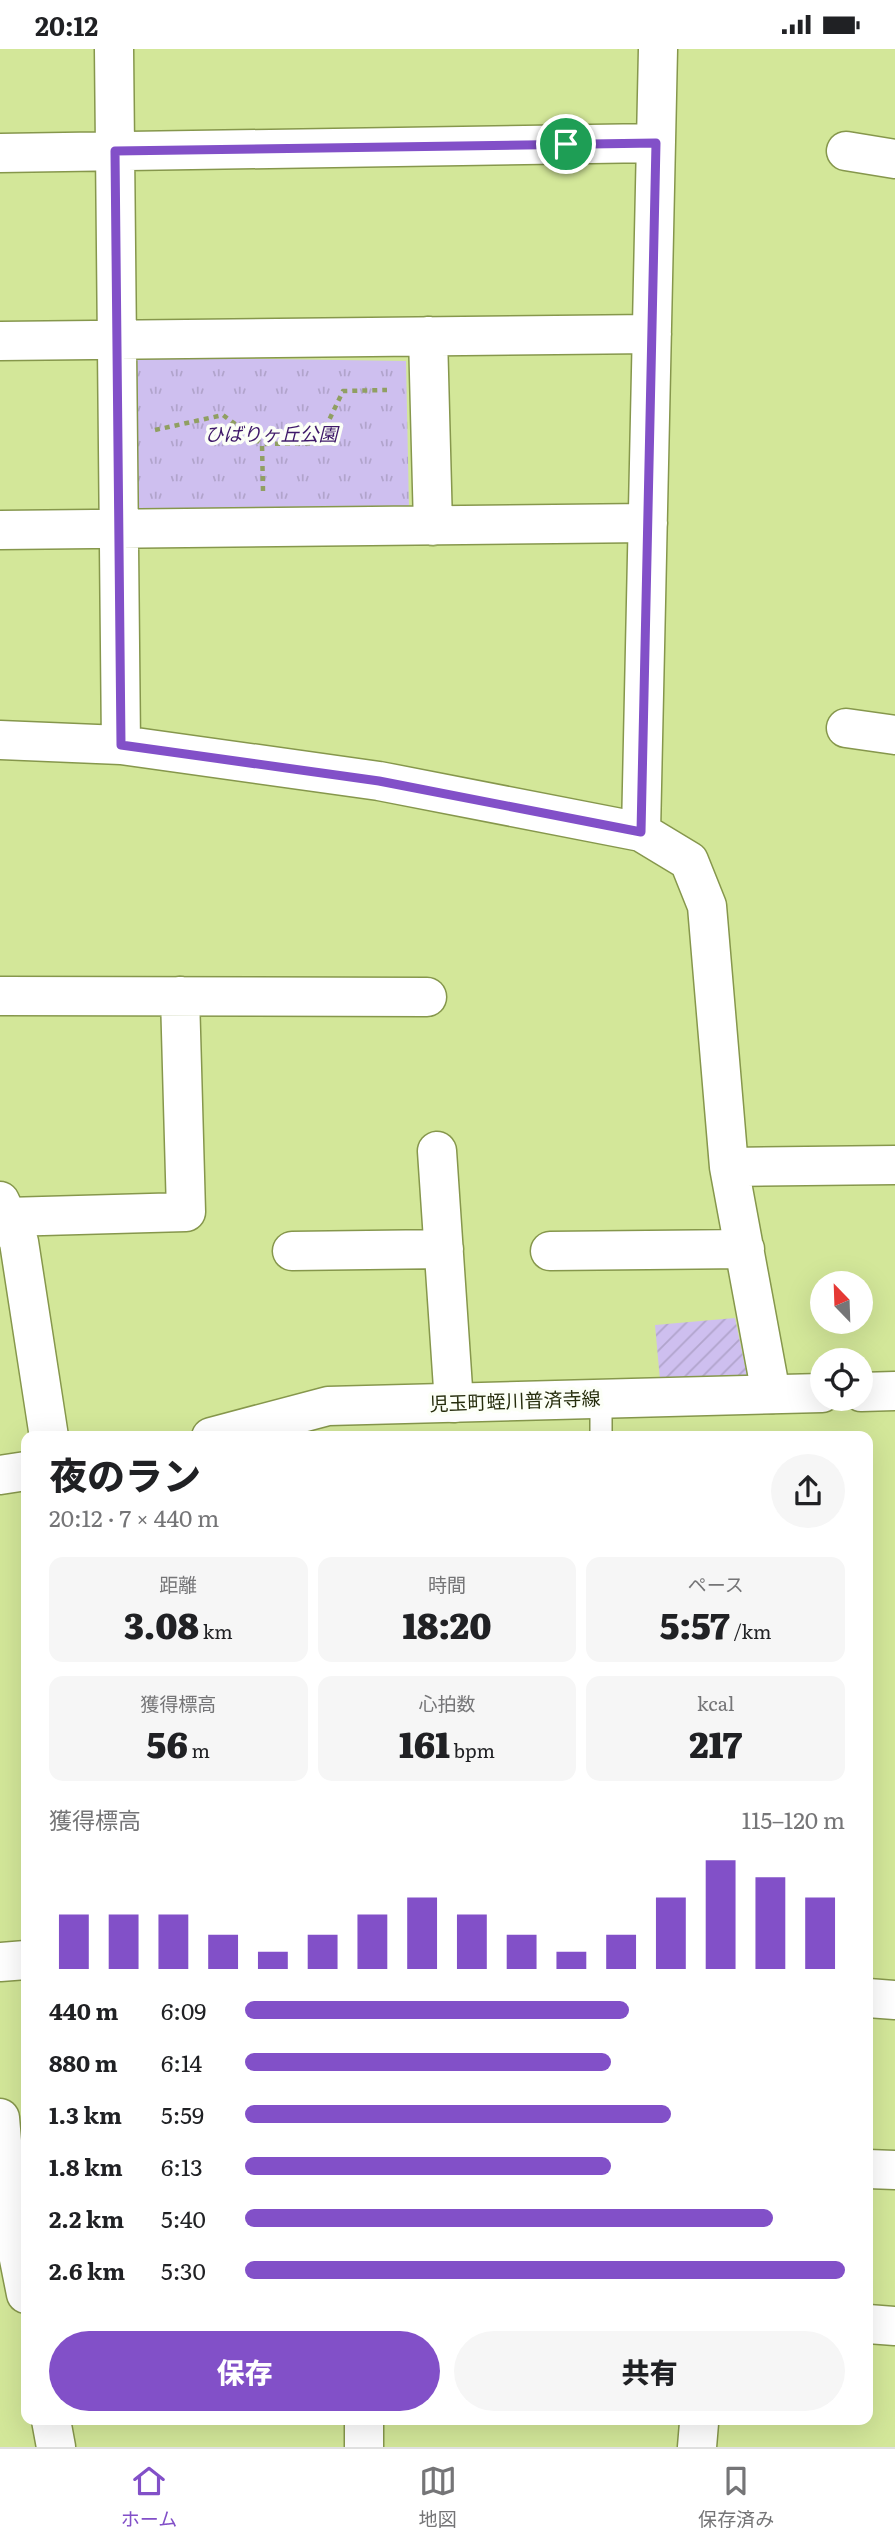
<!DOCTYPE html>
<html lang="ja">
<meta charset="utf-8">
<style>
body{margin:0;font-family:Literata,"Noto Sans JP",serif;background:#f6f6f6;color:#202124;height:100vh;display:flex;flex-direction:column;font-size:26px;white-space:nowrap}
*{box-sizing:border-box;margin:0}
p{font-size:23px;color:#757577}
.icon{flex:none;width:38px;height:38px;fill:none;stroke:currentColor;stroke-width:2;stroke-linecap:round;stroke-linejoin:round}
.map{position:relative;flex:1;overflow:hidden}
.panel{position:absolute;left:21px;top:1382px;width:852px;height:994px;display:flex;flex-direction:column;background:#fff;border-radius:14px;box-shadow:0 7px 28px #0002}
.panel>*{flex:none}
.needle{width:46px;rotate:337deg}
.tools{position:absolute;left:810px;top:1222px;display:grid;gap:14px}
.tools a{display:grid;place-items:center;width:63px;height:63px;border-radius:50%;background:#fff;box-shadow:0 7px 28px #0002;font-size:35px}
.pin{position:absolute;display:grid;place-items:center;width:60px;height:60px;color:#fff;margin:-30px;border:4px solid #fff;border-radius:50%;box-shadow:0 2px 7px #0007}
.round{display:grid;place-items:center;flex:none;width:74px;height:74px;border-radius:37px;background:#f6f6f6}
.head{display:flex;align-items:center;justify-content:space-between;height:119px;padding:0 28px}
h1{font-size:38px;font-weight:800;line-height:52px}
.stats{display:grid;grid-template-columns:repeat(3,1fr);gap:10px;height:119px;padding:7px 28px}
.stats div{display:grid;align-content:center;border-radius:14px;background:#f6f6f6;text-align:center}
.stats b{font-size:35px;font-weight:800}
.stats small{font-size:19px;font-weight:400}
.stats p{font-size:19px}
.chart{height:196px;padding:14px 28px}
.chart p{display:flex;justify-content:space-between}
.chart svg{width:100%;height:126px;margin-top:7px;stroke:#8250c8;stroke-width:6}
.primary-button{display:flex;gap:14px;margin-top:auto;padding:14px 28px}
.primary-button a{flex:1;height:80px;border-radius:42px;background:#8250c8;color:#fff;font-size:28px;font-weight:800;line-height:80px;text-align:center}
.primary-button a+a{background:#f6f6f6;color:#202124}
ul{padding:0 28px;list-style:none;font-size:23px}
li{display:grid;grid-template-columns:112px 84px 1fr;align-items:center;height:52px}
li i{height:18px;border-radius:9px;background:#8250c8}
.status{display:flex;justify-content:space-between;align-items:center;height:49px;padding:0 35px;background:#fff;direction:ltr}
.status svg{height:19px;fill:currentColor}
.dock{display:flex;justify-content:space-around;align-items:center;height:98px;border-top:2px solid #e0e0e0;background:#fff;font-size:19px;color:#757577}
.dock a{display:grid;justify-items:center;gap:4px}
.dock .active{color:#8250c8}
.map>svg:first-child{display:block}
.park{fill:url(#park-tufts)}
.garden{fill:url(#garden-furrows)}
.lines{fill:none;stroke-linecap:round;stroke-linejoin:round}
.service-casing{stroke:#86974c;stroke-width:24}
.minor-casing{stroke:#86974c;stroke-width:41}
.secondary-casing{stroke:#86974c;stroke-width:41}
.path{stroke:#909f62;stroke-width:4.5;stroke-dasharray:5 5;stroke-linecap:butt}
.service{stroke:#fff;stroke-width:21}
.minor{stroke:#fff;stroke-width:38}
.secondary{stroke:#fff;stroke-width:38}
.route-casing{stroke:#fff;stroke-width:14}
.route{stroke:#8250c8;stroke-width:9}
.labels{text-anchor:middle;stroke-width:7;stroke-linejoin:round;paint-order:stroke}
.park-label{font-size:19px;font-style:italic;fill:#3e1869;stroke:#fcfff7}
.street-label{font-size:19px;fill:#252c0c;stroke:#fcfff7}
</style>
<div class="status"><b>20:12</b><svg viewBox="0 0 49 12"><path d="M0 12V9h3v3zM5 12V6h3v6zM10 12V3h3v9zM15 12V0h3v12zM26 1h20v11H26zM47 4h2v5h-2z"/></svg></div>
<div class="map">
<svg width="895" height="2398" viewBox="0 0 895 2398">
<defs>
<pattern id="park-tufts" width="24" height="20" patternUnits="userSpaceOnUse" patternTransform="scale(1.75)"><rect width="24" height="20" fill="#cebfef"/><path d="M3 7l-1-3M5 7V3M7 7l1-3M15 17l-1-3M17 17v-4M19 17l1-3" fill="none" stroke="#b1a4cc"/></pattern>
<pattern id="garden-furrows" width="10" height="10" patternUnits="userSpaceOnUse" patternTransform="scale(1.75)"><rect width="10" height="10" fill="#cebfef"/><path d="M-1 1l2-2M0 10L10 0M9 11l2-2" fill="none" stroke="#b1a4cc"/></pattern>
</defs>
<rect width="100%" height="100%" fill="#d3e799"/>
<!-- park -->
<path class="park" d="M136,308l270,4 3,147 -276,3z"/>
<!-- garden -->
<path class="garden" d="M735,1269l13,62h-88l-5,-55z"/>
<g class="lines">
<defs>
<path id="service" d="M601,1350v38"/>
<path id="minor" d="M114,0l7,696
M846,102l49,8
M0,104l656,-10
M428,287l5,190
M0,292l652,-7
M0,481l648,-7
M846,679l49,7
M0,691l121,5 258,36 262,51 48,29 18,45 22,261 42,227
M641,783l17,-783
M0,947l427,1
M437,1102l17,252
M729,1118l166,-2
M0,1152l19,41 30,195
M7,1168l179,-5 -6,-216
M292,1202l152,-2
M550,1202l195,-2
M0,1913l26,-2
M868,1949l27,2
M0,2069l7,81 19,95
M868,2120l27,1
M868,2275l27,2
M51,2371l5,27
M364,2398v-27
M697,2398l2,-24"/>
<path id="secondary" d="M861,1343l34,-1
M211,1388l117,-31 494,-13
M0,1426l26,-4"/>
</defs>
<!-- service casing -->
<use href="#service" class="service-casing"/>
<!-- minor casing -->
<use href="#minor" class="minor-casing"/>
<!-- secondary casing -->
<use href="#secondary" class="secondary-casing"/>
<!-- path -->
<path class="path" d="M155,381l68,-15 39,29
M263,442l-1,-47 56,-1 25,-52 44,-1"/>
<!-- service -->
<use href="#service" class="service"/>
<!-- minor -->
<use href="#minor" class="minor"/>
<!-- secondary -->
<use href="#secondary" class="secondary"/>
</g>
<g class="lines">
<defs>
<path id="route" d="M656,94l-15,689 -262,-51 -258,-36 -6,-594z"/>
</defs>
<!-- route casing -->
<use href="#route" class="route-casing"/>
<!-- route -->
<use href="#route" class="route"/>
</g>
<g class="labels">
<!-- park labels -->
<g class="park-label">
<text x="271" y="392">ひばりヶ丘公園</text>
</g>
<!-- street labels -->
<g class="street-label">
<text transform="translate(515 1352) rotate(-2)" y="7">児玉町蛭川普済寺線</text>
</g>
</g>
</svg>
<div class="tools">
<a><svg class="needle" viewBox="-14 -14 28 28"><path d="M0-13l5 13h-10z" fill="#e53935"/><path d="M0 13l5-13h-10z" fill="#757577"/></svg></a>
<a><svg class="icon" aria-label="locate" viewBox="0 0 24 24"><circle cx="12" cy="12" r="6"/><path d="M12 2v4M12 18v4M2 12h4M18 12h4"/></svg></a>
</div>
<div class="pin" style="left:566px;top:95px;background:#1e9e55"><svg class="icon" aria-label="arrive" viewBox="0 0 24 24"><path d="M6 21V4h12l-3 4 3 4H6"/></svg></div>
<section class="panel">
<div class="head"><div><h1>夜のラン</h1><p>20:12 · 7 × 440 m</p></div><a class="round"><svg class="icon" aria-label="share" viewBox="0 0 24 24"><path d="M12 15V3M7 8l5-5 5 5M5 13v7h14v-7"/></svg></a></div>
<div class="stats">
<div><p>距離</p><b>3.08<small> km</small></b></div>
<div><p>時間</p><b>18:20</b></div>
<div><p>ペース</p><b>5:57<small> /km</small></b></div>
</div>
<div class="stats">
<div><p>獲得標高</p><b>56<small> m</small></b></div>
<div><p>心拍数</p><b>161<small> bpm</small></b></div>
<div><p>kcal</p><b>217</b></div>
</div>
<div class="chart"><p><span>獲得標高</span>115–120 m</p>
<svg viewBox="0 0 160 44" preserveAspectRatio="none"><path d="M5 44V25M15 44V25M25 44V25M35 44V32M45 44V38M55 44V32M65 44V25M75 44V19M85 44V25M95 44V32M105 44V38M115 44V32M125 44V19M135 44V6M145 44V12M155 44V19"/></svg>
</div>
<ul>
<li><b>440 m</b>6:09<i style="width:64%"></i></li>
<li><b>880 m</b>6:14<i style="width:61%"></i></li>
<li><b>1.3 km</b>5:59<i style="width:71%"></i></li>
<li><b>1.8 km</b>6:13<i style="width:61%"></i></li>
<li><b>2.2 km</b>5:40<i style="width:88%"></i></li>
<li><b>2.6 km</b>5:30<i style="width:100%"></i></li>
</ul>
<div class="primary-button"><a>保存</a><a>共有</a></div>
</section>
</div>
<nav class="dock">
<a class="active"><svg class="icon" aria-label="home" viewBox="0 0 24 24"><path d="M3 11l9-7 9 7M6 9v11h12V9"/></svg>ホーム</a>
<a><svg class="icon" aria-label="map" viewBox="0 0 24 24"><path d="M3 6l6-2 6 2 6-2v14l-6 2-6-2-6 2zM9 4v14M15 6v14"/></svg>地図</a>
<a><svg class="icon" aria-label="saved" viewBox="0 0 24 24"><path d="M7 4h10v16l-5-4-5 4z"/></svg>保存済み</a>
</nav>
